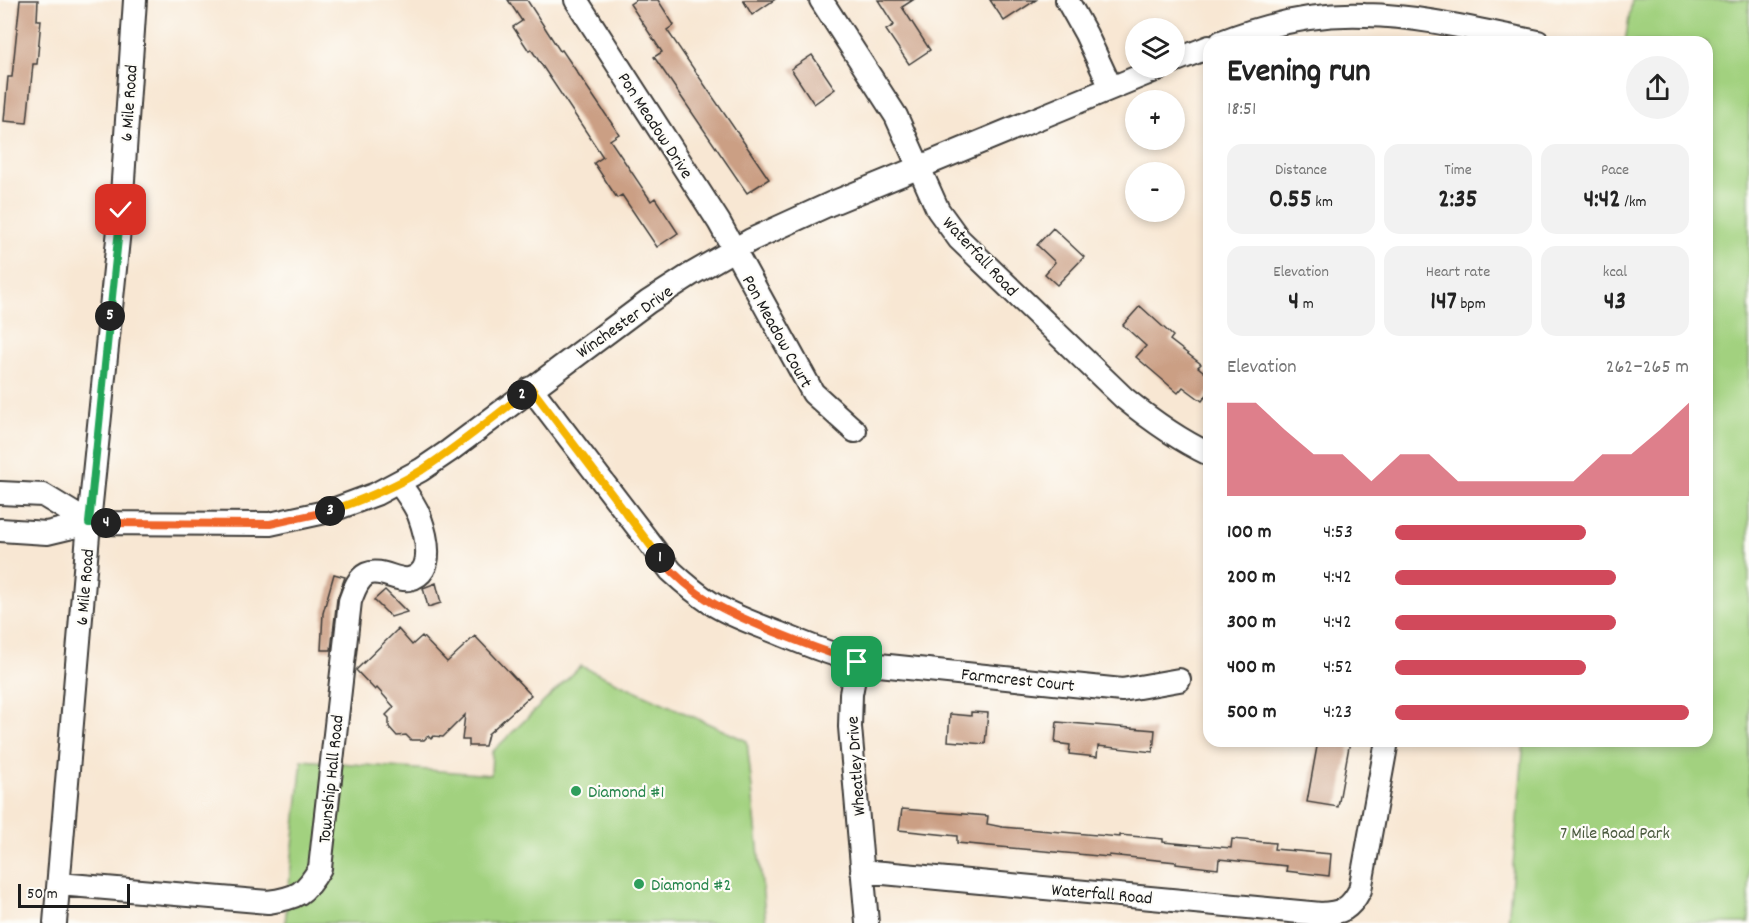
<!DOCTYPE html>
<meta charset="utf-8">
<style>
body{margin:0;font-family:Dekko,sans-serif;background:#f2f2f2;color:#222;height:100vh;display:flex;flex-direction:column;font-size:22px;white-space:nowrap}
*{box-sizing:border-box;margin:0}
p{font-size:20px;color:#767676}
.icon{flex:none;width:33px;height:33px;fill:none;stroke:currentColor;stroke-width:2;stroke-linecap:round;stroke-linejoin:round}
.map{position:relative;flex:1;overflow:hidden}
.side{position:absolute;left:1203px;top:36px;width:510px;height:711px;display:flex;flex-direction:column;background:#fff;border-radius:18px;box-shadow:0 3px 9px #0003}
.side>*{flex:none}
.controls{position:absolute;left:1125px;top:18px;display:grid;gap:12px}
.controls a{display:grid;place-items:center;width:60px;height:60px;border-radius:50%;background:#fff;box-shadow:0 3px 9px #0003;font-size:30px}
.scale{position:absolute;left:18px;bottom:15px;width:112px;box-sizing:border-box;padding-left:6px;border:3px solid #1c1c1c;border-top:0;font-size:16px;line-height:21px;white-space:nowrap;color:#1c1c1c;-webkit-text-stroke:4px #fdfcf7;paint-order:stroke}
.pin{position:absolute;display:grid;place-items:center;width:51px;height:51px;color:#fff;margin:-26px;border-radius:12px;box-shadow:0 3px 9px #0006}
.km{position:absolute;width:30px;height:30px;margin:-15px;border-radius:50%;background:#222;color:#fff;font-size:16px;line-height:30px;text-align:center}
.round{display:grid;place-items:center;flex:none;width:63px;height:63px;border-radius:32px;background:#f2f2f2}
.overview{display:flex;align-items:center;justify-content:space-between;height:102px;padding:0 24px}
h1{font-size:33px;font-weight:800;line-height:45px}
.metrics{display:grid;grid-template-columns:repeat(3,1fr);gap:9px;height:102px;padding:6px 24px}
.metrics div{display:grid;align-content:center;border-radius:15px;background:#f2f2f2;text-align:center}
.metrics b{font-size:26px;font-weight:800}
.metrics small{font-size:16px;font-weight:400}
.metrics p{font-size:16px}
.chart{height:168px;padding:12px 24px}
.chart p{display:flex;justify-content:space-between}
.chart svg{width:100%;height:108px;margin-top:6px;fill:#d1495b;opacity:.7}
ul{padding:0 24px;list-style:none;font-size:20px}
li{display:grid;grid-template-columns:96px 72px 1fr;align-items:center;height:45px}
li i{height:15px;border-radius:8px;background:#d1495b}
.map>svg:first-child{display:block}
.green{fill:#a2d17f;stroke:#5f764e;stroke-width:1.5}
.building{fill:#cb9f84}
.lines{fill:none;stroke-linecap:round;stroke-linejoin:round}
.minor-casing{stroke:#3d3a37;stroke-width:26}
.minor{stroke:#fff;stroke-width:22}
.split-1-casing{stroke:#fff;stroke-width:12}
.split-2-casing{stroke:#fff;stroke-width:12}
.split-3-casing{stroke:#fff;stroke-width:12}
.split-4-casing{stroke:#fff;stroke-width:12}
.split-5-casing{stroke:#fff;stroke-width:12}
.split-6-casing{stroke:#fff;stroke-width:12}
.split-1{stroke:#f0652b;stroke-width:8}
.split-2{stroke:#f5b400;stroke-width:8}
.split-3{stroke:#f5b400;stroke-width:8}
.split-4{stroke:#f0652b;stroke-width:8}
.split-5{stroke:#22a559;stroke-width:8}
.split-6{stroke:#22a559;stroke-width:8}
.leisure-dot{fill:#2e9e5b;stroke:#fdfcf7;stroke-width:2}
.labels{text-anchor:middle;stroke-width:4.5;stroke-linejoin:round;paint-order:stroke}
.street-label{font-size:18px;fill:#1c1c1c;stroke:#fdfcf7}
.leisure-label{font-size:18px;fill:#27864d;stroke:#fdfcf7;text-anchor:start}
.park-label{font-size:18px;fill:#4b5b3f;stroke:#fdfcf7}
</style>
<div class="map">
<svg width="1749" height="923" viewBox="0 0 1749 923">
<rect width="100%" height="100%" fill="#fdfcf7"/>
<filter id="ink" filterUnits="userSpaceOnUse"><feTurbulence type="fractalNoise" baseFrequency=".0167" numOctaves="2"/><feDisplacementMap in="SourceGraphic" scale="12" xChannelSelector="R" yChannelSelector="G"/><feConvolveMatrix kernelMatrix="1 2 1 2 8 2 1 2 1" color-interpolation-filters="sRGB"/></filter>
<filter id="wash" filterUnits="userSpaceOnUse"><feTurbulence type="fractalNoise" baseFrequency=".008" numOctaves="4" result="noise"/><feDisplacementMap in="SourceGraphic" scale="24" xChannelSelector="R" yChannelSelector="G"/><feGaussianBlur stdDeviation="1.35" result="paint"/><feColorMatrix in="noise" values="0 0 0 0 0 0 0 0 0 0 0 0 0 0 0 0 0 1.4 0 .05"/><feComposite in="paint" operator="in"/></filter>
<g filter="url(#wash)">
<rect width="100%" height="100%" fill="#f8e7d3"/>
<!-- green -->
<path class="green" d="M1632,0h117v923h-241l16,-182h183v-699h-82z
M581,666l166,75 19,182h-481l17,-163 189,15 1,-23z"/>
<g id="blocks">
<!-- building -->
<path class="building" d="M20,0h18l-1,20h4l-4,44h-4l-6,59 -23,-2 4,-44h4z
M508,0h19l33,51 2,-1 57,84 -9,6 41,61 4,-3 23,35 -21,14 -35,-52 -5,3 -23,-35 9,-6 -72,-108 -2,2 -16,-24 9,-6z
M636,0h22l16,25 -7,5 102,149 -22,14 -93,-136 8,-5 -32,-48z
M743,0h31l-22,15z
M878,0h35l-11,7 28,43 -21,14 -23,-34 8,-5z
M990,0h46l-32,21z
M812,55l23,34 -21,15 -23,-35z
M1053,228l31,29 -27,28 -12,-11 10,-12 -18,-17z
M1140,306l33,30 -3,4 31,24 -3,3 11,9v16l-7,9 -19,-14 -5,6 -42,-36 10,-11 -23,-21z
M334,574l11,3 -8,22 -6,51h-10l2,-37z
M436,583l5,20 -13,4 -5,-19z
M385,590l22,22 -16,5 -17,-17z
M398,629l14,16 10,-9 25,26 28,-26 56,59 -43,39 -3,12h-16v-6h-7l3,-25 -22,22 -9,-1 -3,3 -3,-3 -4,4h-13l-5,-5 -9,1 -8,-9v-9l-3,-3 8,-8 -17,-19 -2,2 -19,-20z
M971,712l17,1 -3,31 -37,-3 2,-27 21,2z
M1057,722l98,8 -2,22 -55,-6 -1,11 -28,-3 1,-9 -15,-2z
M1318,741h32l-12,66 -31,-5z
M902,809l86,7 -1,8 15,3 118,10v-2l43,4v3l68,6 1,-9 43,4 -1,6 57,5 -2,22 -43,-5 1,-5 -68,-7 -1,10 -42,-5v-2l-67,-7v2l-152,-14v-7l-58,-6z"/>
</g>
</g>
<g filter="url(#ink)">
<use href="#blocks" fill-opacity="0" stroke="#3d3a37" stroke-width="1.5"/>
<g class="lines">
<defs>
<path id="minor" d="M576,0l143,222 94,171 42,38
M821,0l75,116 42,94 21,29 165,159c27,22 53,41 85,56
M1067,0l19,34 25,54
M1221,42c46,-18 95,-29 144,-27 59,1 116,16 173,27
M1174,61l35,-14
M531,388l140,183c13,12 26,23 40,32 22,14 48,22 72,32 32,13 62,25 96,30l243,25 57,-10
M0,493l43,2 46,28
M0,530l47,3 42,-10 181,1 60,-13 46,-17 45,-24 28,-19 199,-149 42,-27 61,-35 79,-36 330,-136
M857,662l-6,32 -1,33 17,196
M862,871l459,43c21,-1 29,-5 39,-24l27,-149
M59,884l209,18c29,-4 37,-8 52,-34l30,-267c4,-10 7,-22 17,-27 14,-6 28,7 42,5 28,-6 17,-45 10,-64 -5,-12 -13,-22 -20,-32
M55,923l34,-400 32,-313 14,-210"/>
</defs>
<!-- minor casing -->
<use href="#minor" class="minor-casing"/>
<!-- minor -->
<use href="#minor" class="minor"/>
</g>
</g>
<g class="lines" filter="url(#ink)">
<defs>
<path id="split-1" d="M660,558c35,41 67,54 115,74 27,11 54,21 82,30"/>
<path id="split-2" d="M522,395l9,-7 129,170"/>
<path id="split-3" d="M330,511c32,-11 63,-23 92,-41 35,-23 67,-49 100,-75"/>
<path id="split-4" d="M106,523l164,1 60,-13"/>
<path id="split-5" d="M106,523h-17l21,-207"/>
<path id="split-6" d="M110,316l11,-106"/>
</defs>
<!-- split-1 casing -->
<use href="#split-1" class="split-1-casing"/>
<!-- split-2 casing -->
<use href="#split-2" class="split-2-casing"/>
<!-- split-3 casing -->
<use href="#split-3" class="split-3-casing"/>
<!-- split-4 casing -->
<use href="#split-4" class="split-4-casing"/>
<!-- split-5 casing -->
<use href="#split-5" class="split-5-casing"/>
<!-- split-6 casing -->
<use href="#split-6" class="split-6-casing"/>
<!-- split-1 -->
<use href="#split-1" class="split-1"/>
<!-- split-2 -->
<use href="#split-2" class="split-2"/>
<!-- split-3 -->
<use href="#split-3" class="split-3"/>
<!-- split-4 -->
<use href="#split-4" class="split-4"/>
<!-- split-5 -->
<use href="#split-5" class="split-5"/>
<!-- split-6 -->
<use href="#split-6" class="split-6"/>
</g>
<!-- markers -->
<g class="leisure-dot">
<circle cx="576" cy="791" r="6"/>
<circle cx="639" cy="884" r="6"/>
</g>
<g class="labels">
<!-- street labels -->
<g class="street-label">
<text transform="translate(128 103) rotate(-86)" y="6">6 Mile Road</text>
<text transform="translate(656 125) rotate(57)" y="6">Pon Meadow Drive</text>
<text transform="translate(981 256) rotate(47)" y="6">Waterfall Road</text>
<text transform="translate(624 321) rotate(-35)" y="6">Winchester Drive</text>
<text transform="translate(778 331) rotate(61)" y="6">Pon Meadow Court</text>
<text transform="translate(84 587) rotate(-85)" y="6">6 Mile Road</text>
<text transform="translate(1018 679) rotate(6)" y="6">Farmcrest Court</text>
<text transform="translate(855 766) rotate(-94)" y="6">Wheatley Drive</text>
<text transform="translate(330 779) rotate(-84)" y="6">Township Hall Road</text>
<text transform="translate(1102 893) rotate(5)" y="6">Waterfall Road</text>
</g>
<!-- leisure labels -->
<g class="leisure-label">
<text x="588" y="797">Diamond #1</text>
<text x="651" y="890">Diamond #2</text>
</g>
<!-- park labels -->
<g class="park-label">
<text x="1615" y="838">7 Mile Road Park</text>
</g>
</g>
</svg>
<div class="controls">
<a><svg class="icon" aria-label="layers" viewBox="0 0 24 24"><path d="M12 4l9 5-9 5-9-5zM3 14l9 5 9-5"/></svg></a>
<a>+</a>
<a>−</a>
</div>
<div class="scale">50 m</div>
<div class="pin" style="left:857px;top:662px;background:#1e9e55"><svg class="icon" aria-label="arrive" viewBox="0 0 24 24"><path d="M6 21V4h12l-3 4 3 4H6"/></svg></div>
<div class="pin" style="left:121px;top:210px;background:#d93025"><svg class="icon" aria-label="check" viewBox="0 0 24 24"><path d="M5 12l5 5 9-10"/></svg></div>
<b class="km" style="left:660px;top:558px">1</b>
<b class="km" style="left:522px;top:395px">2</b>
<b class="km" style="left:330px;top:511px">3</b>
<b class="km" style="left:106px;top:523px">4</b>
<b class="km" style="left:110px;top:316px">5</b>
<section class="side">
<div class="overview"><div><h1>Evening run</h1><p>18:51</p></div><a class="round"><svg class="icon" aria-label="share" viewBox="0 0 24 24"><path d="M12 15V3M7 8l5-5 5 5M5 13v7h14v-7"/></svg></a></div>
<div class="metrics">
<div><p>Distance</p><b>0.55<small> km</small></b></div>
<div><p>Time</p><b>2:35</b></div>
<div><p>Pace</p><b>4:42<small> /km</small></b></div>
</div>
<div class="metrics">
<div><p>Elevation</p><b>4<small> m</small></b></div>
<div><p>Heart rate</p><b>147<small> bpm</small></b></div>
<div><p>kcal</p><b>43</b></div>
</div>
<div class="chart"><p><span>Elevation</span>262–265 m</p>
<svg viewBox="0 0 160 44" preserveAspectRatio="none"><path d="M0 44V6L10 6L20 17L30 27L40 27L50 38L60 27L70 27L80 38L90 38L100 38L110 38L120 38L130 27L140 27L150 17L160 6V44z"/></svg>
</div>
<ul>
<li><b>100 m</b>4:53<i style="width:65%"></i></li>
<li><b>200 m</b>4:42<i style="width:75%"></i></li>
<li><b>300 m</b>4:42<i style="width:75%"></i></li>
<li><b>400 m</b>4:52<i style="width:65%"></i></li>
<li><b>500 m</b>4:23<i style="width:100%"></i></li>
</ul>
</section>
</div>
